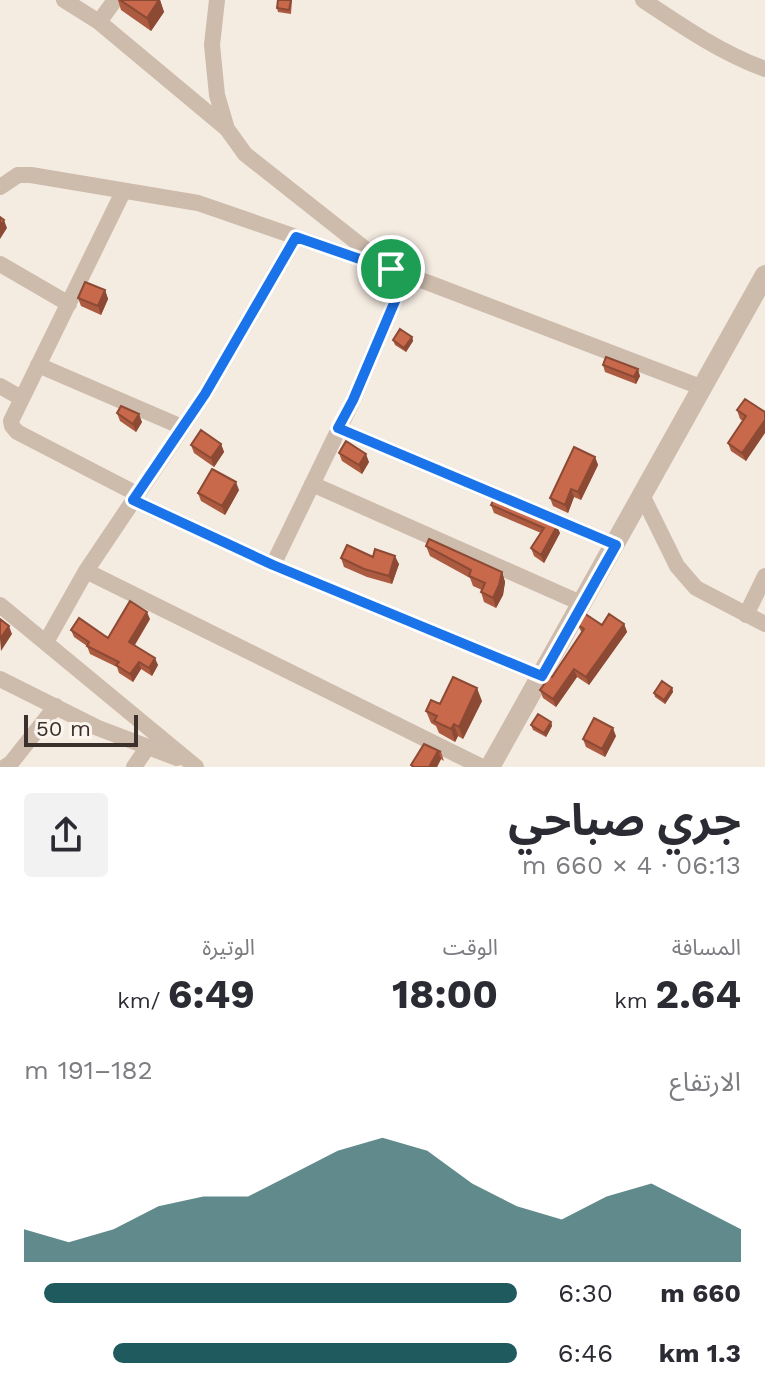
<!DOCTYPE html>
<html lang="ar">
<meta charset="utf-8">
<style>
body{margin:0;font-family:"Work Sans","Noto Sans Arabic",sans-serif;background:#f2f2f3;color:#2b2b33;direction:rtl;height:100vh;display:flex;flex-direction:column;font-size:30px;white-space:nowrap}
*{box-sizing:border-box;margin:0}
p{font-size:26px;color:#7c7c81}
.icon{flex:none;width:44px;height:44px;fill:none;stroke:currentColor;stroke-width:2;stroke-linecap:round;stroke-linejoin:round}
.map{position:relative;height:767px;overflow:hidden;direction:ltr}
.side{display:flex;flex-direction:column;background:#fff;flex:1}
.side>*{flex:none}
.scale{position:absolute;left:24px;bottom:20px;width:114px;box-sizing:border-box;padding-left:8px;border:4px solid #3b302b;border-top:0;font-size:22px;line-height:28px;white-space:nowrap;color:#3b302b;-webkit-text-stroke:6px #fbf5ee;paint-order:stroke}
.pin{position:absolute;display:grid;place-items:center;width:68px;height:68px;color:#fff;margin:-34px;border:4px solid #fff;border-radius:50%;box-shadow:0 2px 8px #0007}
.round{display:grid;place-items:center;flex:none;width:84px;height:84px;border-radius:8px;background:#f2f2f3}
.overview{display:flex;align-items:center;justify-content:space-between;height:136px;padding:0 24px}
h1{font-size:44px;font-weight:700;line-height:60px}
.stats{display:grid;grid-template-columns:repeat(3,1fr);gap:12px;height:136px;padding:8px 24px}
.stats div{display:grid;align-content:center}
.stats b{font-size:40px;font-weight:700}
.stats small{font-size:22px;font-weight:400}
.stats p{font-size:22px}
.chart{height:224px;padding:16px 24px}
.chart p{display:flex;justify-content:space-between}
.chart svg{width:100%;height:144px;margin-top:8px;fill:#1f5a5e;opacity:.7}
ul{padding:0 24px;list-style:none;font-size:26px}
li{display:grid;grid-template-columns:128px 96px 1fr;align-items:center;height:60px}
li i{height:20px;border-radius:10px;background:#1f5a5e}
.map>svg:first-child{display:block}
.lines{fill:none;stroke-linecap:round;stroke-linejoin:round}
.minor{stroke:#cdbbac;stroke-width:16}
.tertiary{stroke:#cdbbac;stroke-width:20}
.wall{fill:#ac5a40}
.shaded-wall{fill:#8c4a34}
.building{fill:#c8694b;stroke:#8c4a34;stroke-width:2}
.route-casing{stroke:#fff;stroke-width:16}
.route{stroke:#1a73e8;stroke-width:10}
</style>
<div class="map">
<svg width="765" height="767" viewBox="0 0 765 767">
<rect width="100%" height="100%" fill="#f4ebe1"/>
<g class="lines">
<!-- minor -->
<path class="minor" d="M64,0l35,22 127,106
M217,0l-5,45 5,50 10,34 18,25 138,109
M643,0c39,26 78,53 122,69
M99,22l16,-22
M0,187l18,-12h13l167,28 231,80 274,105
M123,192l-112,229 1,5 5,6 120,62
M0,264l69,40
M38,365l144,62
M0,386l21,12
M338,428l278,117
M312,484l271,120
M643,497l34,69 19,22 69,36
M133,500l140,65 269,111
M273,565l80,-165 53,-125
M86,571l396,196
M0,605l196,162
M746,615l19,-39
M46,642l40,-71 119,-177 91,-157
M0,679l98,49 79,30
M5,767l6,-4 45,-57
M134,767l13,-19"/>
<!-- tertiary -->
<path class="tertiary" d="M490,767l275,-492"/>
</g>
<!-- wall -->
<path class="wall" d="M118,0h42l4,12 -13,19 -30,-21z
M278,0h14l-1,14 -13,-2 -1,-4z
M105,290l3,9 -7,16 -20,-9 -3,-8z
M412,337l1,4 -7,11 -11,-7 -2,-5z
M603,365l37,11 -4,8 -31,-12z
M737,410l28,2 -19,49 -15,-10 -3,-8 15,-22 -3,-2z
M117,413l25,9 -6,10 -16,-11z
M221,444l3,8 -10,15 -20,-14 -3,-8z
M339,453l30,9 -7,12 -20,-13z
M595,457l3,8 -17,35 -7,-3 -6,16 -15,-7 -3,-8z
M239,490l-14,25 -24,-14 -3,-8z
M491,505l69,28 -16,30 -10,-7 -3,-8 10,-15 -47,-20z
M426,546l76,26 3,10 -2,13 -7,13 -12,-6 -3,-10 1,-2 -9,-4 -3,-8 -40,-22z
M373,557l26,7 -7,20 -25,-7 -23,-10 -3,-9z
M150,619l-15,26 23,20 -6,11 -11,-7 -8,13 -14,-9 -2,-6 -27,-13 -3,-8 -13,-9 -3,-7 37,8z
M577,624l25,1 22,-1 3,8 -38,53 -12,-8 -21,30 -13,-9 -3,-8 12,-13 30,-44z
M672,688l1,4 -8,12 -10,-7 -1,-4z
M482,701l-19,38 -5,-3 -3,6 -16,-9 -3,-7 -5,-3 -5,-12 14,-7z
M551,722l1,4 -6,11 -13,-7 -2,-5z
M616,736l-11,21 -19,-10 -3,-8z
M424,744l17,8 3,9 -3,-2 -4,8h-25l-1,-2z"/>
<!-- shaded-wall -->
<path class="shaded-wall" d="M160,0l4,12 -13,19 -4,-13z
M4,220l3,8 -7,11v-13z
M105,290l3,9 -7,16 -3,-9z
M412,337l1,4 -7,11 -2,-4z
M638,369l2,7 -4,8 -2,-7z
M139,414l3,8 -6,10 -3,-8z
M765,420v13l-19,28 -4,-8z
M221,444l3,8 -10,15 -3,-9z
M366,454l3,8 -7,12 -3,-9z
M595,457l3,8 -17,35 -3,-8z
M236,482l3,8 -14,25 -3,-9z
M571,489l3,8 -6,16 -3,-8z
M557,526l3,7 -16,30 -3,-8z
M395,556l4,8 -7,20 -3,-8z
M502,572l3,10 -2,13 -7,13 -3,-10z
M147,612l3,7 -18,30 -3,-7z
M624,624l3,8 -38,53 -3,-8z
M9,626l3,8 -11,17 -1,-12z
M155,658l3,7 -6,11 -3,-8z
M139,662l2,7 -8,13 -3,-8z
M574,669l3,8 -21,30 -3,-8z
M477,688l5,13 -19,38 -4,-12z
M672,688l1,4 -8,12 -1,-4z
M551,722l1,4 -6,11 -2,-4z
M454,724l4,12 -3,6 -4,-13z
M613,728l3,8 -11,21 -3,-8z
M438,751l3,8 -4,8h-8z"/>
<!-- building -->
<path class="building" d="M120,0h39l-12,18z
M278,0h13l-2,10 -12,-2z
M0,217l4,3 -4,6z
M85,282l20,8 -7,16 -20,-8z
M400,329l12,8 -8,11 -11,-8z
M606,357l32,12 -4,8 -31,-12z
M745,399l20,13v8l-23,33 -14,-10 18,-27 -9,-6z
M121,406l18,8 -6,10 -16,-11z
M201,430l20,14 -10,14 -20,-13z
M346,441l20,13 -7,11 -20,-12z
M574,447l21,10 -17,35 -7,-3 -6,16 -15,-7z
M212,469l24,13 -14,24 -24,-13z
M494,499l63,27 -16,29 -10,-7 13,-20 -53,-23z
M429,539l73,33 -3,13 -6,13 -12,-6 4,-9 -16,-7 2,-6 -45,-24z
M347,545l26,12 2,-8 20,7 -6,20 -25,-7 -23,-11z
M130,601l17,11 -18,30 26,16 -6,10 -10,-6 -9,12 -14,-9 3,-3 -32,-16 2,-4 -18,-12 8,-12 29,20z
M584,613l18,12 7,-11 15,10 -38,53 -12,-8 -21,30 -13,-9 10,-14 2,1 32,-48 -7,-5z
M0,619l9,7 -9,13z
M453,677l24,11 -18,39 -5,-3 -3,5 -17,-8 3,-5 -11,-5 5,-11 9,4z
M662,681l10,7 -8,12 -10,-7z
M538,714l13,8 -7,11 -13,-8z
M594,718l19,10 -11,21 -19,-10z
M424,744l17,8 -3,-1 -9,16h-15l-3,-2z"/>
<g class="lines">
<defs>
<path id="route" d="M296,237l110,38 -53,125 -15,28 278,117 -74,131 -269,-111 -140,-65 72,-106z"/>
</defs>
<!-- route casing -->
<use href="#route" class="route-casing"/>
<!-- route -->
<use href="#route" class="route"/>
</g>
</svg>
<div class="scale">50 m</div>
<div class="pin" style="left:391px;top:269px;background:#1e9e55"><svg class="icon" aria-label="arrive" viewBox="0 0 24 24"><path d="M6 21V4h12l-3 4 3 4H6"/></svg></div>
</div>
<section class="side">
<div class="overview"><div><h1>جري صباحي</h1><p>06:13 · 4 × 660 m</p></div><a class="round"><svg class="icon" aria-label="share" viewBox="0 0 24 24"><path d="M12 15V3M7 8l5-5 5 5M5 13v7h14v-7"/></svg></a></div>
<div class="stats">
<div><p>المسافة</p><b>2.64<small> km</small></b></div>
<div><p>الوقت</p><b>18:00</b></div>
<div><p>الوتيرة</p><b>6:49<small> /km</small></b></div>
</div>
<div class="chart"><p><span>الارتفاع</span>182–191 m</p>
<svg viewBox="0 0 160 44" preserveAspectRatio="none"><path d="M0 44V34L10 38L20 34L30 27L40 24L50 24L60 17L70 10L80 6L90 10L100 20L110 27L120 31L130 24L140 20L150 27L160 34V44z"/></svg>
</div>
<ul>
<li><b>660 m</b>6:30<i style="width:96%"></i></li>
<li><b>1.3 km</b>6:46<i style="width:82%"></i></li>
</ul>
</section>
